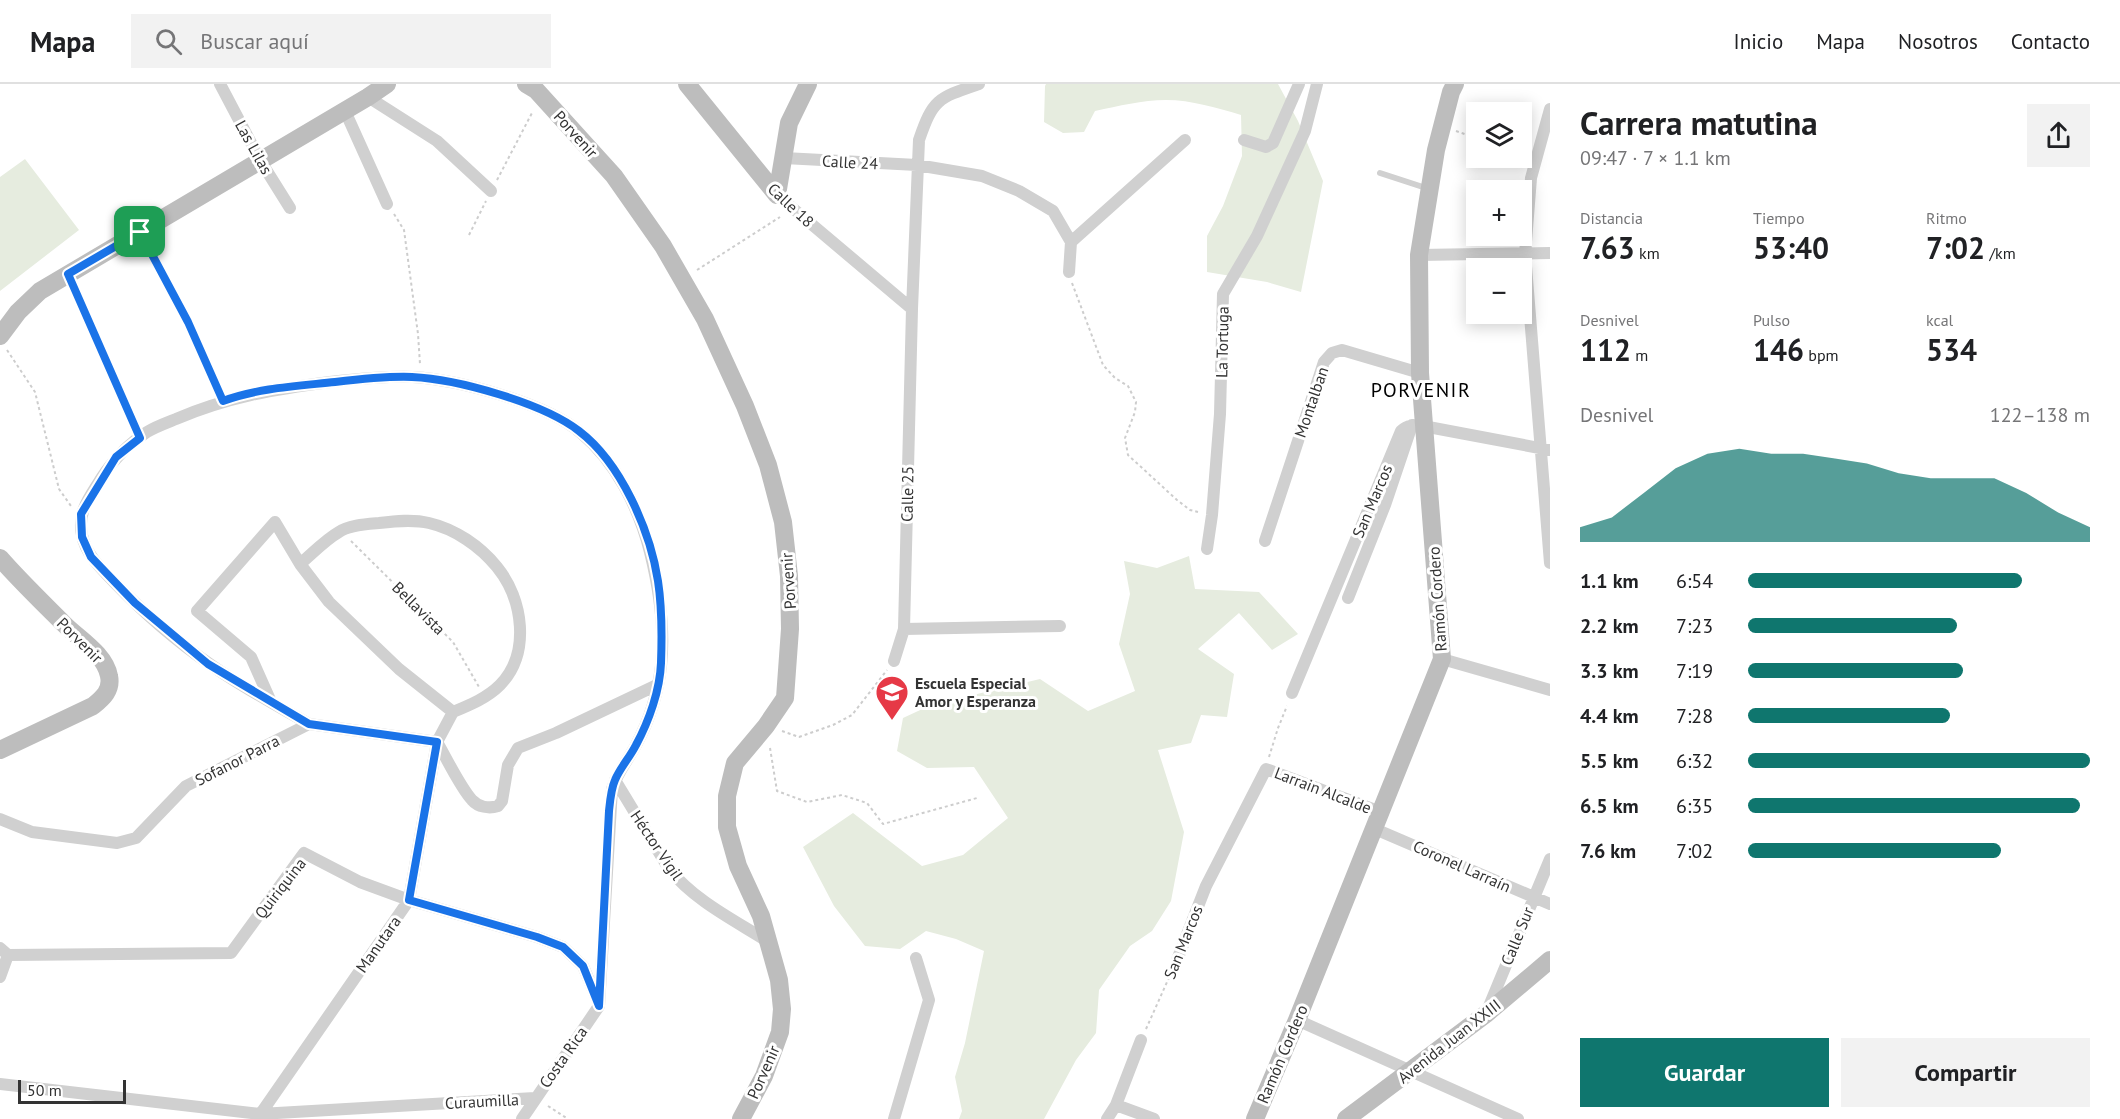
<!DOCTYPE html>
<html lang="es">
<meta charset="utf-8">
<style>
body{margin:0;font-family:"PT Sans",sans-serif;background:#f2f2f2;color:#202124;height:100vh;display:flex;flex-direction:column;font-size:22px;white-space:nowrap}
*{box-sizing:border-box;margin:0}
p{font-size:20px;color:#757577}
.icon{flex:none;width:33px;height:33px;fill:none;stroke:currentColor;stroke-width:2;stroke-linecap:round;stroke-linejoin:round}
.map{position:relative;flex:1;overflow:hidden}
.drawer{display:flex;flex-direction:column;background:#fff;width:570px}
.drawer>*{flex:none}
.fabs{position:absolute;left:1466px;top:18px;display:grid;gap:12px}
.fabs a{display:grid;place-items:center;width:66px;height:66px;border-radius:0px;background:#fff;box-shadow:0 3px 15px #0003;font-size:30px}
.scale{position:absolute;left:18px;bottom:15px;width:108px;box-sizing:border-box;padding-left:6px;border:3px solid #333;border-top:0;font-size:16px;line-height:21px;white-space:nowrap;color:#333;-webkit-text-stroke:4px #fff;paint-order:stroke}
.pin{position:absolute;display:grid;place-items:center;width:51px;height:51px;color:#fff;margin:-26px;border-radius:12px;box-shadow:0 3px 9px #0006}
.round{display:grid;place-items:center;flex:none;width:63px;height:63px;border-radius:0px;background:#f2f2f2}
.overview{display:flex;align-items:center;justify-content:space-between;height:102px;padding:0 30px}
h1{font-size:33px;font-weight:700;line-height:45px}
.figures{display:grid;grid-template-columns:repeat(3,1fr);gap:9px;height:102px;padding:6px 30px}
.figures div{display:grid;align-content:center}
.figures b{font-size:30px;font-weight:700}
.figures small{font-size:16px;font-weight:400}
.figures p{font-size:16px}
.chart{height:168px;padding:12px 30px}
.chart p{display:flex;justify-content:space-between}
.chart svg{width:100%;height:108px;margin-top:6px;fill:#0f766e;opacity:.7}
.primary-button{display:flex;gap:12px;margin-top:auto;padding:12px 30px}
.primary-button a{flex:1;height:69px;border-radius:0px;background:#0f766e;color:#fff;font-size:24px;font-weight:700;line-height:69px;text-align:center}
.primary-button a+a{background:#f2f2f2;color:#202124}
ul{padding:0 30px;list-style:none;font-size:20px}
li{display:grid;grid-template-columns:96px 72px 1fr;align-items:center;height:45px}
li i{height:15px;border-radius:8px;background:#0f766e}
header{display:flex;align-items:center;gap:36px;box-sizing:border-box;height:84px;padding:0 30px;background:#fff;border-bottom:2px solid #e0e0e0}
header strong{font-size:28px}
nav{display:flex;gap:33px;margin-inline-start:auto;font-size:21px}
.search{width:420px;height:54px;background:#f2f2f2;display:flex;align-items:center;gap:15px;box-sizing:border-box;padding:0 21px;border-radius:0px;color:#757577;font-size:22px}
main{display:flex;flex:1;min-height:0}
.map>svg:first-child{display:block}
.green{fill:#e6ecdf}
.lines{fill:none;stroke-linecap:round;stroke-linejoin:round}
.path{stroke:#cdcdcd;stroke-width:2;stroke-dasharray:3 3;stroke-linecap:butt}
.lane{stroke:#d0d0d0;stroke-width:6}
.street{stroke:#d0d0d0;stroke-width:12}
.secondary{stroke:#bdbdbd;stroke-width:18}
.route-casing{stroke:#fff;stroke-width:12}
.route{stroke:#1a73e8;stroke-width:8}
.labels{text-anchor:middle;stroke-width:6;stroke-linejoin:round;paint-order:stroke}
.street-label{font-size:16px;fill:#333;stroke:#fff}
.poi-label{font-size:16px;font-weight:bold;fill:#333;stroke:#fff;text-anchor:start}
.quarter-label{font-size:20px;letter-spacing:1.5px;fill:#000;stroke:#fff}
</style>
<header>
<strong>Mapa</strong>
<div class="search"><svg class="icon" aria-label="search" viewBox="0 0 24 24"><circle cx="10" cy="10" r="6"/><path d="M15 15l6 6"/></svg>Buscar aquí</div>
<nav><a>Inicio</a><a>Mapa</a><a>Nosotros</a><a>Contacto</a></nav>
</header>
<main>
<div class="map">
<svg width="1550" height="1035" viewBox="0 0 1550 1035">
<rect width="100%" height="100%" fill="#fff"/>
<!-- green -->
<path class="green" d="M1046,0h232l20,37 25,60 -22,111 -34,-10 -60,-10v-36l16,-30 19,-50 -1,-41c-23,-7 -50,-15 -75,-15 -24,0 -47,6 -71,11l-11,21 -21,1 -19,-11 1,-36z
M25,75l54,71 -79,61v-114z
M1189,472l6,33 64,3 39,42 -26,16 -33,-37 -41,36 36,25 -7,43 -26,-2 -10,28 -33,7 26,82 -13,69 -19,30 -22,15 -31,44 -3,43 -20,27 -32,59h-85l3,-8 -7,-34 10,-34 19,-92 -28,-12 -30,-8 -26,18 -35,-3 -31,-40 -31,-59 50,-34 69,53 41,-11 45,-37 -34,-51 -47,1 -30,-17 6,-33 28,-13 109,-26 48,32 47,-20 -16,-47 11,-50 -6,-33 33,7z"/>
<g class="lines">
<!-- path -->
<path class="path" d="M1456,47l20,7
M497,96l36,-69
M394,130l10,16 14,104 2,30
M469,151l17,-34
M148,163l40,75 30,68
M697,186l83,-53
M1072,199l31,82 12,13 13,8 8,16 -1,10 -10,26 3,17 49,45 13,10 8,2
M74,205l60,135
M7,266l28,42 24,97 12,17
M351,457l102,101 26,45
M782,647l17,6 34,-12 19,-10 35,-45
M770,664l7,43 30,11 35,-7 25,8 16,21 94,-26
M1269,673l9,-29 9,-22
M1146,945l26,-58
M548,1022l20,13"/>
<!-- lane -->
<path class="lane" d="M1380,89l46,15"/>
<!-- street -->
<path class="street" d="M220,0l40,76 30,48
M368,13l69,44 54,50
M1550,25l-19,69 -6,76 25,309
M345,27l42,93
M1244,56l22,7 7,-4 26,-59
M784,74l133,7 65,11 37,15 34,20 18,31 -2,30
M777,111l135,114
M1071,158l114,-102
M1419,171l131,-2
M1265,457l59,-179 8,-9 10,-3 78,23
M1207,465l5,-34 8,-101 3,-120 34,-58 48,-105 12,-47
M1348,514l37,-93 27,-80
M904,545l156,-3
M1442,575l108,31
M894,577l10,-32 8,-320 7,-169c14,-41 19,-42 60,-56
M1292,609l109,-262c7,-7 13,-6 22,-5l127,24
M271,618l-20,-45 -54,-46 78,-89 25,42 29,38 70,67 54,43
M309,640c-33,-19 -67,-37 -98,-59 -35,-24 -68,-53 -97,-83 -13,-14 -28,-27 -32,-47 -5,-24 8,-38 20,-58 12,-18 26,-33 45,-45 8,-5 19,-9 29,-13 51,-22 99,-30 154,-37 27,-3 55,-6 83,-5 46,3 133,26 168,56 35,29 58,75 69,119 9,36 15,77 11,114 -3,27 -12,55 -25,79 -8,15 -19,28 -24,44l-13,217 -77,113
M437,658c9,15 23,45 35,58 6,7 17,9 26,6l4,-5 6,-36 10,-17 38,-15 101,-48
M615,696l54,89c26,32 65,51 98,72
M0,735l32,13 85,11 19,-5 50,-52 123,-62 128,18
M1375,745l175,75
M0,864l8,7 223,-2 73,-100 56,29 49,18 128,37 26,10 20,19 15,36
M1177,876l29,-74 60,-117 115,43
M0,893l8,-22
M1487,927l63,-152
M1297,936l221,99
M0,1000l260,30 275,-16
M1116,1021l38,14
M257,1035l152,-219 28,-158 16,-30c17,-7 34,-14 47,-27 31,-32 23,-86 -3,-118 -17,-21 -42,-38 -68,-44 -16,-4 -34,-2 -50,0 -12,1 -31,2 -40,9 -14,8 -26,21 -39,32
M894,1035l35,-119 -13,-42
M1107,1035l9,-14 25,-65"/>
<!-- secondary -->
<path class="secondary" d="M526,0l10,6 78,86 49,70 42,73 40,87 23,59 15,57 6,54 1,53 -5,69 -19,28 -31,37 -8,33v31l11,39 23,50 18,64 3,29 -2,23 -16,44 -23,43
M687,0l90,111
M777,111l12,-72 19,-39
M0,252l18,-24 22,-21 328,-194 19,-13
M0,474c20,23 43,45 64,66 15,15 41,30 45,52 3,14 -6,22 -16,30l-93,44
M1255,1035l42,-99 145,-361 -22,-286 -1,-118 17,-105 15,-58 4,-8
M1346,1035l140,-105 64,-54"/>
</g>
<g class="lines">
<defs>
<path id="route" d="M140,148l48,90 35,79c35,-13 75,-15 112,-19 25,-3 51,-6 77,-5 45,2 131,26 167,54 42,32 71,99 79,150 4,26 4,55 3,82 -1,27 -12,58 -25,82 -6,12 -16,23 -21,35 -4,9 -5,21 -6,31l-10,195 -16,-40 -20,-19 -26,-10 -128,-37 28,-158 -128,-18 -101,-60 -73,-61 -44,-46 -9,-20 -1,-23 35,-57 24,-19 -72,-164z"/>
</defs>
<!-- route casing -->
<use href="#route" class="route-casing"/>
<!-- route -->
<use href="#route" class="route"/>
</g>
<!-- icons -->
<defs>
<symbol id="school-pin" viewBox="-11 -11 22 30"><path d="M0 17L-7.5 6A9.5 9.5 0 1 1 7.5 6Z" fill="#e63946" stroke="#fff"/><path d="M0-5L7-2L0 1L-7-2ZM-4 1L0 2.5L4 1V4Q0 6-4 4Z" fill="#fff"/></symbol>
</defs>
<g fill-rule="evenodd">
<use href="#school-pin" x="873" y="589" width="38" height="52"/>
</g>
<g class="labels">
<!-- street labels -->
<g class="street-label">
<text transform="translate(576 50) rotate(48)" y="6">Porvenir</text>
<text transform="translate(254 63) rotate(61)" y="6">Las Lilas</text>
<text transform="translate(850 78) rotate(3)" y="6">Calle 24</text>
<text transform="translate(791 121) rotate(43)" y="6">Calle 18</text>
<text transform="translate(1222 258) rotate(-89)" y="6">La Tortuga</text>
<text transform="translate(1311 318) rotate(-71)" y="6">Montalban</text>
<text transform="translate(907 410) rotate(-89)" y="6">Calle 25</text>
<text transform="translate(1372 417) rotate(-67)" y="6">San Marcos</text>
<text transform="translate(788 497) rotate(-94)" y="6">Porvenir</text>
<text transform="translate(1437 515) rotate(-94)" y="6">Ramón Cordero</text>
<text transform="translate(419 524) rotate(45)" y="6">Bellavista</text>
<text transform="translate(80 556) rotate(45)" y="6">Porvenir</text>
<text transform="translate(237 676) rotate(-27)" y="6">Sofanor Parra</text>
<text transform="translate(1323 706) rotate(21)" y="6">Larrain Alcalde</text>
<text transform="translate(657 761) rotate(56)" y="6">Héctor Vigil</text>
<text transform="translate(1462 782) rotate(24)" y="6">Coronel Larraín</text>
<text transform="translate(280 804) rotate(-52)" y="6">Quiriquina</text>
<text transform="translate(1517 852) rotate(-68)" y="6">Calle Sur</text>
<text transform="translate(1183 858) rotate(-68)" y="6">San Marcos</text>
<text transform="translate(378 860) rotate(-55)" y="6">Manutara</text>
<text transform="translate(1449 957) rotate(-38)" y="6">Avenida Juan XXIII</text>
<text transform="translate(1282 970) rotate(-67)" y="6">Ramón Cordero</text>
<text transform="translate(563 973) rotate(-55)" y="6">Costa Rica</text>
<text transform="translate(763 988) rotate(-66)" y="6">Porvenir</text>
<text transform="translate(482 1017) rotate(-3)" y="6">Curaumilla</text>
</g>
<!-- poi labels -->
<g class="poi-label">
<text x="915" y="605">Escuela Especial<tspan x="915" dy="18">Amor y Esperanza</tspan></text>
</g>
<!-- quarter labels -->
<g class="quarter-label">
<text x="1421" y="313">PORVENIR</text>
</g>
</g>
</svg>
<div class="fabs">
<a><svg class="icon" aria-label="layers" viewBox="0 0 24 24"><path d="M12 4l9 5-9 5-9-5zM3 14l9 5 9-5"/></svg></a>
<a>+</a>
<a>−</a>
</div>
<div class="scale">50 m</div>
<div class="pin" style="left:140px;top:148px;background:#1e9e55"><svg class="icon" aria-label="arrive" viewBox="0 0 24 24"><path d="M6 21V4h12l-3 4 3 4H6"/></svg></div>
</div>
<section class="drawer">
<div class="overview"><div><h1>Carrera matutina</h1><p>09:47 · 7 × 1.1 km</p></div><a class="round"><svg class="icon" aria-label="share" viewBox="0 0 24 24"><path d="M12 15V3M7 8l5-5 5 5M5 13v7h14v-7"/></svg></a></div>
<div class="figures">
<div><p>Distancia</p><b>7.63<small> km</small></b></div>
<div><p>Tiempo</p><b>53:40</b></div>
<div><p>Ritmo</p><b>7:02<small> /km</small></b></div>
</div>
<div class="figures">
<div><p>Desnivel</p><b>112<small> m</small></b></div>
<div><p>Pulso</p><b>146<small> bpm</small></b></div>
<div><p>kcal</p><b>534</b></div>
</div>
<div class="chart"><p><span>Desnivel</span>122–138 m</p>
<svg viewBox="0 0 160 44" preserveAspectRatio="none"><path d="M0 44V38L10 34L20 24L30 14L40 8L50 6L60 8L70 8L80 10L90 12L100 16L110 18L120 18L130 18L140 24L150 32L160 38V44z"/></svg>
</div>
<ul>
<li><b>1.1 km</b>6:54<i style="width:80%"></i></li>
<li><b>2.2 km</b>7:23<i style="width:61%"></i></li>
<li><b>3.3 km</b>7:19<i style="width:63%"></i></li>
<li><b>4.4 km</b>7:28<i style="width:59%"></i></li>
<li><b>5.5 km</b>6:32<i style="width:100%"></i></li>
<li><b>6.5 km</b>6:35<i style="width:97%"></i></li>
<li><b>7.6 km</b>7:02<i style="width:74%"></i></li>
</ul>
<div class="primary-button"><a>Guardar</a><a>Compartir</a></div>
</section>
</main>
